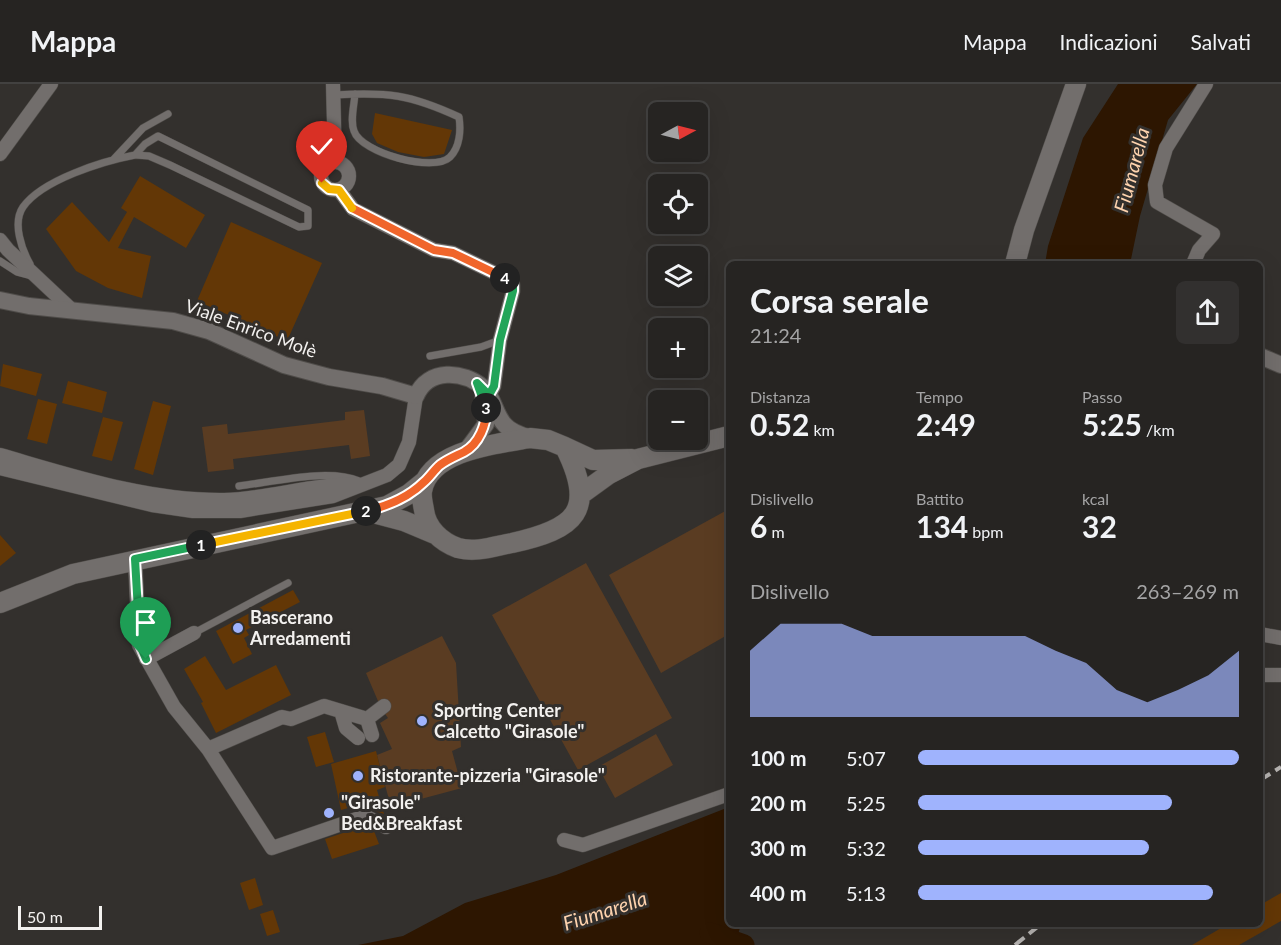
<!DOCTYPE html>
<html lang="it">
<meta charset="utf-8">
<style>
body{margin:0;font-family:Lato,sans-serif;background:#32302f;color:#f1f3f6;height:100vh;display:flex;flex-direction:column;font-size:22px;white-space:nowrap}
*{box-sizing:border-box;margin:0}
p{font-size:20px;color:#a4a4a5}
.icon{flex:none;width:33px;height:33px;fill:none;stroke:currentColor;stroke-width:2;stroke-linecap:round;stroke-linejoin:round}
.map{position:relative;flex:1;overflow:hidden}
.side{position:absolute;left:726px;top:177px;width:537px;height:666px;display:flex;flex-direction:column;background:#262422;border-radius:9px;box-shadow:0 6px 24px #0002,0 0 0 2px #424140}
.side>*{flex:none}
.needle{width:39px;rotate:83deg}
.buttons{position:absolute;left:648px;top:18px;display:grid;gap:12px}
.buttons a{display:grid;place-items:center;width:60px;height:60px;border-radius:9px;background:#262422;box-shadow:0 6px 24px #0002,0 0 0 2px #424140;font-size:30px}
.scale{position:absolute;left:18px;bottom:15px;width:84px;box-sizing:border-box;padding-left:6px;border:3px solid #f3f1ef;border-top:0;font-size:16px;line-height:21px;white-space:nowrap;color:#f3f1ef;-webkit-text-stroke:4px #33302d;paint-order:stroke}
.pin{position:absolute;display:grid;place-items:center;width:51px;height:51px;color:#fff;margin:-62px -26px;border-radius:50% 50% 50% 0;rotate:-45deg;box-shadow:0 0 6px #0007}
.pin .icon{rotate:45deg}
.km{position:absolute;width:30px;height:30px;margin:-15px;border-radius:50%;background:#222;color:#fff;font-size:16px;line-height:30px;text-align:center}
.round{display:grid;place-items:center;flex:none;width:63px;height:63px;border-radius:9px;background:#32302f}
.summary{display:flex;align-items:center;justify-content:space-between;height:102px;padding:0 24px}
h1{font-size:33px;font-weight:700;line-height:45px}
.stats{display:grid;grid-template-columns:repeat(3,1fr);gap:9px;height:102px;padding:6px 24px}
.stats div{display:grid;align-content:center}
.stats b{font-size:30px;font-weight:700}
.stats small{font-size:16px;font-weight:400}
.stats p{font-size:16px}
.chart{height:168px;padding:12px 24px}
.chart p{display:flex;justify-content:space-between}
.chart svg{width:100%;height:108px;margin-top:6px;fill:#9fb3fd;opacity:.7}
ul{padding:0 24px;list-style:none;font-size:20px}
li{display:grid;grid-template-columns:96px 72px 1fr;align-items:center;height:45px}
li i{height:15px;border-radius:8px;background:#9fb3fd}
header{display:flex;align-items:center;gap:36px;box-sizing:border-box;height:84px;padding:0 30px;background:#262422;border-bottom:2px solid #424140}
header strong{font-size:28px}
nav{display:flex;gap:33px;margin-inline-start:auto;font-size:21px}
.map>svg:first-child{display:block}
.green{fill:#5a3c22}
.water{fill:#2d1601}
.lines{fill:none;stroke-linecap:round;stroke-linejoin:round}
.river{stroke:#2d1601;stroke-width:21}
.building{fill:#633706}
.service-casing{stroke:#4f4c49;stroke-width:8}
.minor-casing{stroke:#4f4c49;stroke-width:15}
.tertiary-casing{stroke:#4f4c49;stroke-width:18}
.secondary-casing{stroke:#4f4c49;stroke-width:21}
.service{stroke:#726e6c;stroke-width:7}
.minor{stroke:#726e6c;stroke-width:14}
.tertiary{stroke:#726e6c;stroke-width:16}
.secondary{stroke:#726e6c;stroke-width:20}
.rail{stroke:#b6b3b1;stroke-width:4;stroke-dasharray:12 6;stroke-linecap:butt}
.split-1-casing{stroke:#fff;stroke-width:12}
.split-2-casing{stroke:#fff;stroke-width:12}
.split-3-casing{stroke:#fff;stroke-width:12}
.split-4-casing{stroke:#fff;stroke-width:12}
.split-5-casing{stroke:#fff;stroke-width:12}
.split-6-casing{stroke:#fff;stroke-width:12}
.split-1{stroke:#22a559;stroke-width:8}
.split-2{stroke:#f5b400;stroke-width:8}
.split-3{stroke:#f0652b;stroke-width:8}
.split-4{stroke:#22a559;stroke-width:8}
.split-5{stroke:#f0652b;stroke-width:8}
.split-6{stroke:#f5b400;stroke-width:8}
.poi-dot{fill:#9fb3fd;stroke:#33302d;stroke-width:2}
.labels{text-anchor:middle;stroke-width:6;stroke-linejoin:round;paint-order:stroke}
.street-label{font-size:18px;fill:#f3f1ef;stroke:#33302d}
.poi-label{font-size:18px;font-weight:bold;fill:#f3f1ef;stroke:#33302d;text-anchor:start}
.water-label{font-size:20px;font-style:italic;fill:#fed3ae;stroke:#33302d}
</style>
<header>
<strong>Mappa</strong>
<nav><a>Mappa</a><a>Indicazioni</a><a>Salvati</a></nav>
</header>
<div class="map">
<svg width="1281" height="861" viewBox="0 0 1281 861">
<rect width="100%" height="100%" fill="#33302d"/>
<!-- green -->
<path class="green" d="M364,326l6,46 -19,3 -2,-14 -116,14 1,10 -26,3 -6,-45 25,-3 1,10 117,-14v-8z
M729,425v125l-68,39 -52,-98z
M586,479l86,155 -94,52 -86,-155z
M442,552l14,27 5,84 -9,4 10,37 -71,19 -14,-52 15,-6 -12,-26 8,-5 -7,-10 -15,-35z
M656,650l17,31 -58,33 -17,-31z"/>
<!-- water -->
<path class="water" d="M1118,0h79l-29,36 -28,96 -10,48h-85l3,-18 35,-108z
M729,723v117h12l-6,21h-377l45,-9 62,-33 91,-28z"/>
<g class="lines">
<!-- river -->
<path class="river" d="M710,849l34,12"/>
</g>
<!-- building -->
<path class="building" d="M375,29l77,17 -8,24 -20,3 -26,-5 -21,-9 -5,-9z
M140,92l65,39 -19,33 -52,-31 -16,31 33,8 -9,42 -34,-10 -32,-17 -30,-42 26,-27 37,40 18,-30 -6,-4z
M231,138l91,41 -35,78 -90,-40z
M3,280l39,10 -6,22 -36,-10z
M68,297l39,11 -5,21 -40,-10z
M38,315l19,5 -10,40 -20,-5z
M153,317l18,5 -18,69 -19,-6z
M103,333l20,5 -11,39 -20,-5z
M0,451l16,18 -16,13z
M293,506l7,12 -54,28 3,5 -5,3 8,16 -19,10 -17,-33z
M205,572l21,34 50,-25 15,30 -75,38 -15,-30 2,-1 -19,-33z
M325,648l9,30 -18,5 -9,-30z
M376,667l9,36 -8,3 7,24 -12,-4 -2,-8 -29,8 -10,-46z
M364,742l10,5 5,13 -47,15 -7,-20z
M255,794l8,27 -14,5 -9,-27z
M1281,809v28l-42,24h-47l36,-21h32v-19z
M273,826l7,22 -13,4 -7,-22z"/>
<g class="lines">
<defs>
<path id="service" d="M334,11c54,-3 75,-1 125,22 2,13 1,30 -9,40 -16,16 -89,-4 -96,-26 -4,-10 0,-25 1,-37
M113,76l30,-32 25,-14
M0,177l17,11 15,4
M30,180c-8,-14 -18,-41 -7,-57 19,-27 80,-46 112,-52h1l13,1 21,9 129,62 9,-1v-16l-150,-74 -13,8 -10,11
M430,272l51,-9 19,-7
M239,402c34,-4 89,-18 120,-5
M194,549l94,-50"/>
<path id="minor" d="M333,0l2,77
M0,70l51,-70
M321 92a14 14 0 1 1 28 0a14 14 0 1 1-28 0Z
M339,106l14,19 81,41 19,3 52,25 8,7v6l-13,49 -6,46 -5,9
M0,156l8,10 65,61
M1193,180l6,-14 14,-16 -56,-32 -2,-17 11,-37 40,-64
M0,371c73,21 148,46 224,45 44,-1 87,-16 132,-16
M0,384l152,37 41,6h47l93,-15 54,-21 12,-10 10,-23 7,-46
M135,475l4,86 35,62 34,42 64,99 93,-32 21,11
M1260,550l21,4
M146,575l48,-26
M1260,591h21
M341,627l5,17 12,10
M367,635l17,-13
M367,635l5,16
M208,665l74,-32 9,2 33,-13 43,13
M564,756l19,5 146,-51"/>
<path id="tertiary" d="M0,216l29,6 144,15 36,10 75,34 45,12 53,9 34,10c12,-28 47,-26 68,-8 10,10 11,27 21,37 6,7 16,10 25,13
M1260,272l21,9
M466,367l20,-27 -3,-26"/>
<path id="secondary" d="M1015,180l9,-34 52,-146
M530,354l18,2 17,7c32,64 11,82 -53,96 -17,3 -36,10 -54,5 -17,-6 -32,-20 -34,-38 -1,-6 -3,-13 -2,-19 7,-41 75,-47 108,-53z
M565,363l28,13 39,-1
M580,411l29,-21 29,-15 91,-23
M370,428l34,9 31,13
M0,519l73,-29 314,-68 22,-12 16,-13"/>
</defs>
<!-- service casing -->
<use href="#service" class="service-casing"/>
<!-- minor casing -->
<use href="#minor" class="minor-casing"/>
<!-- tertiary casing -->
<use href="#tertiary" class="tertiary-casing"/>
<!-- secondary casing -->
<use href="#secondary" class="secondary-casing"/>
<!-- service -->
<use href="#service" class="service"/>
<!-- minor -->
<use href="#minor" class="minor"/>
<!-- tertiary -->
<use href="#tertiary" class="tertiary"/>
<!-- secondary -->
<use href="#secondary" class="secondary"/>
<!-- rail -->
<path class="rail" d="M1260,696l21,-13
M1015,861l26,-21"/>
</g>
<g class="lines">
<defs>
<path id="split-1" d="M146,575l-6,-14 -5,-86 66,-14"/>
<path id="split-2" d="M201,461l165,-34"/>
<path id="split-3" d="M366,427c22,-5 42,-13 58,-29 6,-5 10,-12 16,-17 8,-6 16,-9 24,-13 15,-8 23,-28 22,-44"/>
<path id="split-4" d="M486,324l-9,-25 12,12 5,-9 6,-46 13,-49v-6l-8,-7"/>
<path id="split-5" d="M352,124l82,42 19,3 52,25"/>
<path id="split-6" d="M322,99l7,6 10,1 13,18"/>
</defs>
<!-- split-1 casing -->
<use href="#split-1" class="split-1-casing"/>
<!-- split-2 casing -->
<use href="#split-2" class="split-2-casing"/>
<!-- split-3 casing -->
<use href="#split-3" class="split-3-casing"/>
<!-- split-4 casing -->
<use href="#split-4" class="split-4-casing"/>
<!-- split-5 casing -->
<use href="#split-5" class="split-5-casing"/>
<!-- split-6 casing -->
<use href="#split-6" class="split-6-casing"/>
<!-- split-1 -->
<use href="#split-1" class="split-1"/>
<!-- split-2 -->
<use href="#split-2" class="split-2"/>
<!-- split-3 -->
<use href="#split-3" class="split-3"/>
<!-- split-4 -->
<use href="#split-4" class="split-4"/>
<!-- split-5 -->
<use href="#split-5" class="split-5"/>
<!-- split-6 -->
<use href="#split-6" class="split-6"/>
</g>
<!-- markers -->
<g class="poi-dot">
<circle cx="238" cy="544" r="6"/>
<circle cx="422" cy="637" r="6"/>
<circle cx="358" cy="692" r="6"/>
<circle cx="329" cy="729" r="6"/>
</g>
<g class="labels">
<!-- street labels -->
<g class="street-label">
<text transform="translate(251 245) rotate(20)" y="6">Viale Enrico Molè</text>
</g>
<!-- poi labels -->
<g class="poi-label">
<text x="250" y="540">Bascerano<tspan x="250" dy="21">Arredamenti</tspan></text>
<text x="434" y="633">Sporting Center<tspan x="434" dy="21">Calcetto "Girasole"</tspan></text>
<text x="370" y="698">Ristorante-pizzeria "Girasole"</text>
<text x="341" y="725">"Girasole"<tspan x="341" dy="21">Bed&amp;Breakfast</tspan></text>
</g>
<!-- water labels -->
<g class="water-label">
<text transform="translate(1132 86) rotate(-75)" y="7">Fiumarella</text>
<text transform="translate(605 827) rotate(-18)" y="7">Fiumarella</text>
</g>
</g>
</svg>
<div class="buttons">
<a><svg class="needle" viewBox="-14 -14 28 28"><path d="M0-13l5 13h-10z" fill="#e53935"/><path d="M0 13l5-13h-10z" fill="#a4a4a5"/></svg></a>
<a><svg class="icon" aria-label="locate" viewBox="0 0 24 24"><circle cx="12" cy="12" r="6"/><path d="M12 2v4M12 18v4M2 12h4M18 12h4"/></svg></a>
<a><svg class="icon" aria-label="layers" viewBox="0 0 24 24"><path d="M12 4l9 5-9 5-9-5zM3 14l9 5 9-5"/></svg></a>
<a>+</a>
<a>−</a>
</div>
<div class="scale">50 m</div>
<div class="pin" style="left:146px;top:575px;background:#1e9e55"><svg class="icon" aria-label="arrive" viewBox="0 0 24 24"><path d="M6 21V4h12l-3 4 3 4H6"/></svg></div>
<div class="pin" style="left:322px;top:99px;background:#d93025"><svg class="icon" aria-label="check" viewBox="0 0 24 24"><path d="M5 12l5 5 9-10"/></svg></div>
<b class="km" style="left:201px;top:461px">1</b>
<b class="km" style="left:366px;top:427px">2</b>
<b class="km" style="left:486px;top:324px">3</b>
<b class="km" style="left:505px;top:194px">4</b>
<section class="side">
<div class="summary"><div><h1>Corsa serale</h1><p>21:24</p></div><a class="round"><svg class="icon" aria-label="share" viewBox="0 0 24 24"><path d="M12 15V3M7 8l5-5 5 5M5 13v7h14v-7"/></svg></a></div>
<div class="stats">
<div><p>Distanza</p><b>0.52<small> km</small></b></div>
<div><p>Tempo</p><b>2:49</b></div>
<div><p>Passo</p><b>5:25<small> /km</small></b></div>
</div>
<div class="stats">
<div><p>Dislivello</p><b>6<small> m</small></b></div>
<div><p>Battito</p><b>134<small> bpm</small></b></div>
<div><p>kcal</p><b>32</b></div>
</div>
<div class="chart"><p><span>Dislivello</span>263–269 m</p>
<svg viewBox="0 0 160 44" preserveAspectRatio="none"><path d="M0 44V17L10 6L20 6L30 6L40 11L50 11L60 11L70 11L80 11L90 11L100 17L110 22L120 33L130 38L140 33L150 27L160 17V44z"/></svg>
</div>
<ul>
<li><b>100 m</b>5:07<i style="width:100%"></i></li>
<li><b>200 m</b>5:25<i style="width:79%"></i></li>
<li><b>300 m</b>5:32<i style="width:72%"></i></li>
<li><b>400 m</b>5:13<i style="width:92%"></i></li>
</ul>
</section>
</div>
